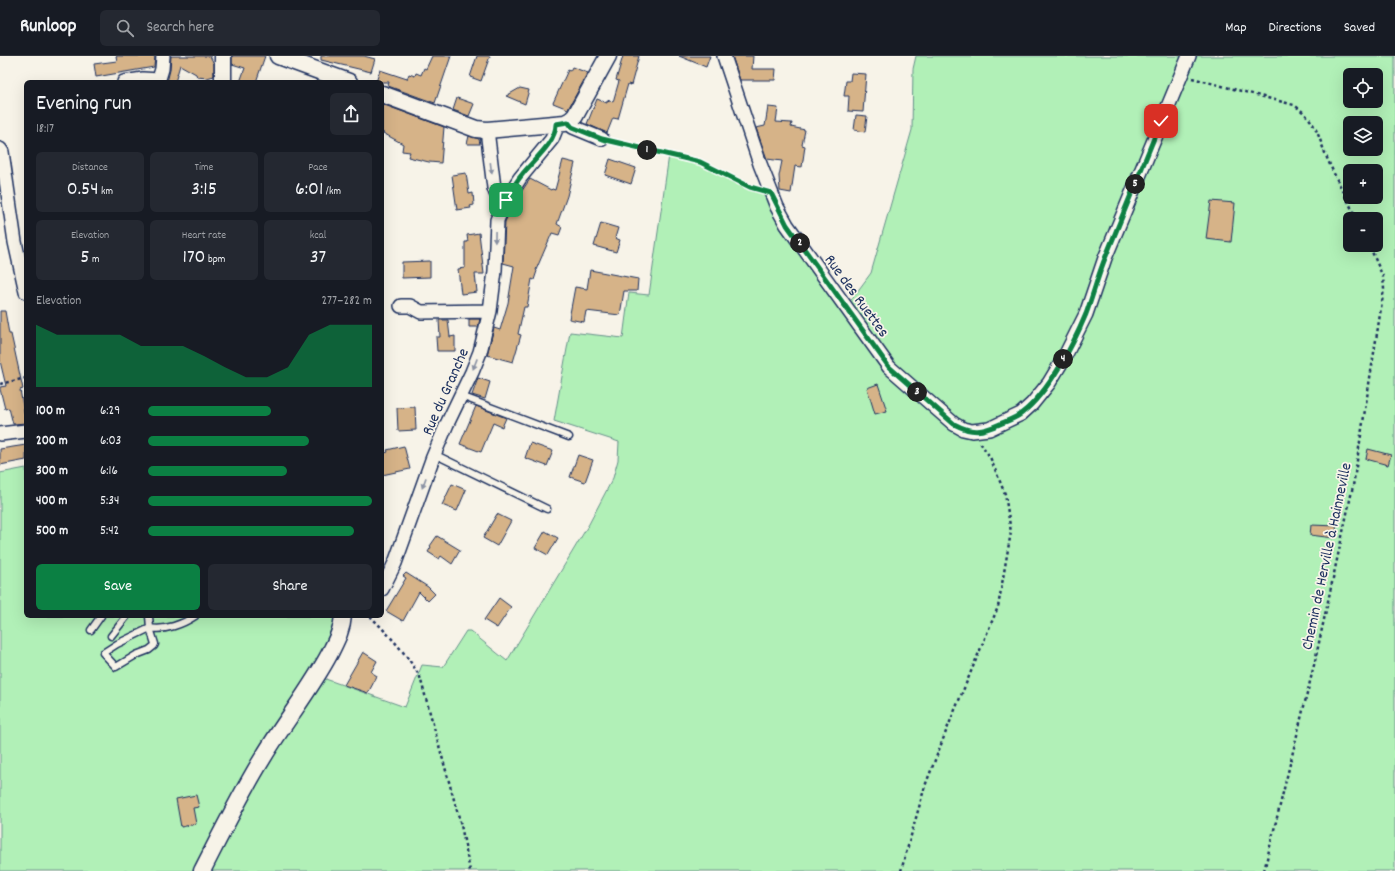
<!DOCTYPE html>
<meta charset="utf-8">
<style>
body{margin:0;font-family:Dekko,sans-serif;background:#242831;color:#f1f3f6;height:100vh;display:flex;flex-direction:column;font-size:15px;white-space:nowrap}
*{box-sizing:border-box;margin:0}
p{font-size:13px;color:#9ea1a6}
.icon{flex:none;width:22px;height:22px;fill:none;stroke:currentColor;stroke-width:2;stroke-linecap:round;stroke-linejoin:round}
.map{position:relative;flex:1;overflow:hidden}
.panel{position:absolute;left:24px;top:24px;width:360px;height:538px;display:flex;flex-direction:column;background:#171b24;border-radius:6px;box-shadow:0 4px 16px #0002}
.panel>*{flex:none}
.fabs{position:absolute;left:1343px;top:12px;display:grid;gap:8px}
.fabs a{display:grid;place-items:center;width:40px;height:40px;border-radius:6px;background:#171b24;box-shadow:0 4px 16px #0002;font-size:20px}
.pin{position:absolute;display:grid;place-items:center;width:34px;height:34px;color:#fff;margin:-17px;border-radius:8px;box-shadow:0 2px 6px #0006}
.km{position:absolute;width:20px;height:20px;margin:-10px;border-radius:50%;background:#222;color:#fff;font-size:11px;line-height:20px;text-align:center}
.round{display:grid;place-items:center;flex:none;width:42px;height:42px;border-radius:6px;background:#242831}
.summary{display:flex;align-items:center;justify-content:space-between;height:68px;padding:0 12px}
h1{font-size:22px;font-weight:600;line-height:30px}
.figures{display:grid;grid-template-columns:repeat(3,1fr);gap:6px;height:68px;padding:4px 12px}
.figures div{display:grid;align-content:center;border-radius:6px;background:#242831;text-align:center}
.figures b{font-size:20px;font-weight:600}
.figures small{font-size:11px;font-weight:400}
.figures p{font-size:11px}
.chart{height:112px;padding:8px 12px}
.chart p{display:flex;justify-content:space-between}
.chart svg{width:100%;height:72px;margin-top:4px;fill:#0b8043;opacity:.7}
.action{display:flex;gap:8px;margin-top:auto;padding:8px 12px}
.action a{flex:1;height:46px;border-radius:6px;background:#0b8043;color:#fff;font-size:16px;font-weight:600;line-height:46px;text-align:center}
.action a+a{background:#242831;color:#f1f3f6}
ul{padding:0 12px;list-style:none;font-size:13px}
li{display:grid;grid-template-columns:64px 48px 1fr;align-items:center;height:30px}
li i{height:10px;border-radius:5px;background:#0b8043}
header{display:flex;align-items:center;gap:24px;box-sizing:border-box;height:56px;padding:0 20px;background:#171b24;border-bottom:1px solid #363941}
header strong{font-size:19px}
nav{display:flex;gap:22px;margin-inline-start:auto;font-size:14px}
.search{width:280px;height:36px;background:#242831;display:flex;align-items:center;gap:10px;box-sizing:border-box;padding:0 14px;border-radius:6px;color:#9ea1a6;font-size:15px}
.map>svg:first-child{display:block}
.green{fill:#b1f0b7;stroke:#66908a;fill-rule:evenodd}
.building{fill:#d6b388;stroke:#1b2f5e}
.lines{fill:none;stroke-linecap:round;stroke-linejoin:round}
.service-casing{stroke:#1b2f5e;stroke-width:9}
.minor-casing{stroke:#1b2f5e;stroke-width:16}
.tertiary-casing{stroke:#1b2f5e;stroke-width:19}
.path{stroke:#1b2f5e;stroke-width:2.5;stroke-dasharray:3 3;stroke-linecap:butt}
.service{stroke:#f7f3e8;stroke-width:6}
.minor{stroke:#f7f3e8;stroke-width:13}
.tertiary{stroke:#f7f3e8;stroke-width:16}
.oneway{fill:#8991a3}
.route-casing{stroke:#fff;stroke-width:8}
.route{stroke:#0b8043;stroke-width:5}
.labels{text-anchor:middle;stroke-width:3.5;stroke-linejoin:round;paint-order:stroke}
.street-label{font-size:16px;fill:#1b2f5e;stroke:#f7f3e8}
</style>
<header>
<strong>Runloop</strong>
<div class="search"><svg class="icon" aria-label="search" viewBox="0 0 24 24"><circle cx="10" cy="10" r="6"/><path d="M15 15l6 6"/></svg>Search here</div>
<nav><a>Map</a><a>Directions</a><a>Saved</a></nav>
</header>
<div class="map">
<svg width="1395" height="815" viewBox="0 0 1395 815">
<rect width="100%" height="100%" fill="#f7f3e8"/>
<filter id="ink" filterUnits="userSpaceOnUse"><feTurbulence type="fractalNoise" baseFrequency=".025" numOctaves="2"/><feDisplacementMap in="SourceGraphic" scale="8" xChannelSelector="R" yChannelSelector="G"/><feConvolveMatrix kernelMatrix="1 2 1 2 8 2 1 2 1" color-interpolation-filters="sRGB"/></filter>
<g filter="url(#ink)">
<!-- green -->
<path class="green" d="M916,0h479v815h-1395v-398l26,-5v148h317l-26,60 88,31 17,-42 21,2 23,-36h4l37,30 82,-137 24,-46 5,-18 1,-18 -65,-21 16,-89 53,6 6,-45 20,2 20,-140 31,7 50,25 21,6 74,115 26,-35 41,-143 1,-61zM1350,19h26v26h-26zM1350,67h26v26h-26zM1350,115h26v26h-26zM1350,163h26v26h-26z"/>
<!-- building -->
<path class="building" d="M116,0h39l-1,11 -58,10 -2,-13 23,-3z
M171,0h39l4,8v12l-7,2 -10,-1 -1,-3 -16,-9 -5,17h-8l3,-12z
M232,0h33l-9,26h-16l5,-14 -13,-4z
M321,0h43l11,3 -4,13 -50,-12z
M432,0h19l-16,47 -47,-17 1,-4h-13l4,-12 27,9 2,-5 6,2 1,-3 5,2 3,-7 2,1z
M477,0h13l-9,25 -11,-4z
M623,0h16l-8,29 -3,-1 -10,35 -5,-1 -6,15 -20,-9 10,-25 10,4v-3l6,2 6,-21 -3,-1z
M679,0h31l-4,11z
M732,0h21l-1,13h24l-1,11h-35z
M572,11l16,6 -20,36 -15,-6 15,-33 2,1z
M851,17l15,1 -3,38 -15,-1 1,-15h-5l2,-15h4z
M520,32l9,2 -4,14 -19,-8z
M457,42l17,6 -5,12 -16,-6z
M382,48l62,23 -3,36 -12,-1 -21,-5 2,-5 -8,-1 1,-7 -20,-11v-1l-1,2z
M768,51l10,1 -2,14 16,1 -1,4 14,3 -3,15 3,1 -3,21 -7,-1 -4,27 -11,-2 -1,-15 3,-15 -15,-2 -11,-31 9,-2z
M856,59l11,1 -2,16 -11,-2z
M469,80l10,3 1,5h-13z
M610,103l26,9 -5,16 -26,-9z
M563,104l12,3 -8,33 -10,28 5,3 -3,8 -7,-2 -16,37 1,1 -3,9 -2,-1 -5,28h-3l-6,27 3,1 -8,27 -26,-7 7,-27 6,2 8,-27 6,-37 -11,-3 2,-41 8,-18 17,-25 21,11 1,-1 3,1z
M466,117l3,21 4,-1 1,12 -4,1 1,2 -14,2 -5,-35z
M1211,145l24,2 -4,39 -25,-3z
M601,167l17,5 -3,10 5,2 -4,12 -22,-6z
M479,177l5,41h-9l2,18 -16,2 -3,-25 7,-1v-26h3l-1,-7z
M430,205v16l-28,1v-16z
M590,214l48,9 -1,12h-13l-4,24 -34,-4 -2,11 -15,-3 6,-32 12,2z
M0,255h5l4,23h2l12,55 -3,1 6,33 -13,1 -4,-16 -4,1 -5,-20v-2l6,-1 -6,-25z
M469,263h11l-2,8h-9z
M439,264h9l2,17 5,-1v15h-18l-1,-14h4z
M478,322l12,4 -5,17 -13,-4z
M878,328l9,27 -12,3 -8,-26z
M476,350l30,12 -4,9 -9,-4 -12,29 -21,-8z
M415,351l1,23 -18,1 -1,-23z
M530,387l23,8 -6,15 -22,-8z
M26,389v15l-26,5v-16z
M404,390l6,23 -28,6v-21l6,-2 -1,-2z
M1368,393l23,6 -3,10 -22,-6z
M578,399l15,5 -8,22 -15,-5z
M452,428l14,6 -9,21 -15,-6z
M497,458l14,7 -14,25 -14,-8z
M1311,469l26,1 -3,12 -24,-3z
M545,475l13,7 -10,17 -13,-7z
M437,480l23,14 -8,14 -11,-8 -2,3 -11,-7 3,-5 -1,-1z
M406,517l22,14 7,7 -7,7 -9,-9 -16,29 -17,-10 20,-33 -3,-2z
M499,542l12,9 -14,21 -13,-8z
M363,596l14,9 -6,11 6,4 -9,17 -24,-8z
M196,739l3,12 -6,1 3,16 -15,3 -5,-28z"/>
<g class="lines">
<defs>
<path id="service" d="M461,340l108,41
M434,398l113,55
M149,560l1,12c15,3 33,-4 45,-12
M150,572l5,16 -1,2 -5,4 -13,5 -20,12 -13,-14 14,-9z
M91,574l10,-14
M111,580l16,-20"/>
<path id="minor" d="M724,0l36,108 17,43 10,18 102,142 65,57 9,5 9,2 17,-2 17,-8 15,-7 11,-10 17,-21 15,-25 22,-44 19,-56 84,-202
M124,26l19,-3 16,1
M158,26l4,-13 1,-13
M568,66l5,5 29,12
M487,74l7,58 2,5 10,7
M0,93l2,3 13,90 11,50
M401,250h9l11,6 69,-1
M0,378l26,-3
M382,533l13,-26 38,-106 14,-33 25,-52 8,-20 10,-41 5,-40 2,-51 9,-20 14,-22 32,-39 4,-10v-5"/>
<path id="tertiary" d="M278,0l71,26
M223,26v-26
M382,38l94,35 11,1 78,-7 6,-3 4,-4 33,-60
M202,815c20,-39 39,-78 62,-115 21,-35 47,-67 66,-103 6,-12 12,-23 13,-37"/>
</defs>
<!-- service casing -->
<use href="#service" class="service-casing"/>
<!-- minor casing -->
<use href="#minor" class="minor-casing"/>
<!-- tertiary casing -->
<use href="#tertiary" class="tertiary-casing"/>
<!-- path -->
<path class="path" d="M1192,22l102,27c23,16 23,29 33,53 9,21 20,41 30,61
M614,86l86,20 56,27
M0,328l26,-6
M370,560c19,19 37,38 50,61l41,148 9,46
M901,815l24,-85 22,-57 51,-122 13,-75 -6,-38 -15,-37 -11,-16
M1264,815l51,-210 38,-175 31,-197 -1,-12 -14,-32"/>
<!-- service -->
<use href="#service" class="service"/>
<!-- minor -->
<use href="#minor" class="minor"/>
<!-- tertiary -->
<use href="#tertiary" class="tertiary"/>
</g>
<!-- one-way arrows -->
<defs><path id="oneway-solid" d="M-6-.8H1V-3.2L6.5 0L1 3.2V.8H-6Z"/></defs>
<g class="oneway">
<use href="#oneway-solid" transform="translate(491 112) rotate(83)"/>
<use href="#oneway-solid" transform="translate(495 181) rotate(91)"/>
<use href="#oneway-solid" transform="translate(475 308) rotate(111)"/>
<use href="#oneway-solid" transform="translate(424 427) rotate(110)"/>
</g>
</g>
<g class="lines" filter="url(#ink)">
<defs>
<path id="route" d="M506,144c5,-8 9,-17 15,-24 11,-15 35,-33 35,-52l12,-2 4,5 30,12 98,23 50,25 21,6 16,32 102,142 65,57c19,10 28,8 46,0 7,-3 16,-6 22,-11 27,-21 51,-68 64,-99 7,-19 12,-39 20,-58 18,-45 37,-90 55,-135"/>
</defs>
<!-- route casing -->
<use href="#route" class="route-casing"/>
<!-- route -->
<use href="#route" class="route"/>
</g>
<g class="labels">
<!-- street labels -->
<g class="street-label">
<text transform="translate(858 239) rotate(54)" y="6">Rue des Ruettes</text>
<text transform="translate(444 335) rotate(-66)" y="6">Rue du Granche</text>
<text transform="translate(1325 500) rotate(-78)" y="6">Chemin de Herville à Hainneville</text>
</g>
</g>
</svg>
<div class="fabs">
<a><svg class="icon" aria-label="locate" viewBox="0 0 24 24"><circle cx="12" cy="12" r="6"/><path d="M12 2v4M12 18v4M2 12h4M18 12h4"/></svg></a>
<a><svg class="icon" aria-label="layers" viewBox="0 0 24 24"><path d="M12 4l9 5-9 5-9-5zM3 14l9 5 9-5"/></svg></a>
<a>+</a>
<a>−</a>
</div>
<div class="pin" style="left:506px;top:144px;background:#1e9e55"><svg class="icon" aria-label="arrive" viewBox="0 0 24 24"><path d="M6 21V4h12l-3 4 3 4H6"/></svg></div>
<div class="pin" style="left:1161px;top:65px;background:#d93025"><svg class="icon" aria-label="check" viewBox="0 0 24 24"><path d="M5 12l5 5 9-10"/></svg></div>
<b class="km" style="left:647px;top:94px">1</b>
<b class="km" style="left:800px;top:187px">2</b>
<b class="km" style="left:917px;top:336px">3</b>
<b class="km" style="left:1063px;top:303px">4</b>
<b class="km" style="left:1135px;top:128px">5</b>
<section class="panel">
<div class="summary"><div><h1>Evening run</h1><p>18:17</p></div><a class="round"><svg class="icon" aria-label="share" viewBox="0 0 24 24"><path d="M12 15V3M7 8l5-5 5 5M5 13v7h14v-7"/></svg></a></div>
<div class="figures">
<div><p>Distance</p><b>0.54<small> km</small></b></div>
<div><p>Time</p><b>3:15</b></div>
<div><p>Pace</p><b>6:01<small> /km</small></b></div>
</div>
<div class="figures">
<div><p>Elevation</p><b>5<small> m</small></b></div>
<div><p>Heart rate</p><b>170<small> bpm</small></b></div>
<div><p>kcal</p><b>37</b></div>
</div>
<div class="chart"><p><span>Elevation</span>277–282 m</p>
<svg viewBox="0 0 160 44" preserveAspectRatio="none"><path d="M0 44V6L10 12L20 12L30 12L40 12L50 19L60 19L70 19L80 25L90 32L100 38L110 38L120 32L130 12L140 6L150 6L160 6V44z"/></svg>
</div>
<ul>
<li><b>100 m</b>6:29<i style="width:55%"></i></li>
<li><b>200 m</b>6:03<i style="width:72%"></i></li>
<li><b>300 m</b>6:16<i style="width:62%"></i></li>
<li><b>400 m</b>5:34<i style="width:100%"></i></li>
<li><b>500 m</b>5:42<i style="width:92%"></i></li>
</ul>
<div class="action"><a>Save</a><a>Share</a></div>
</section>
</div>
